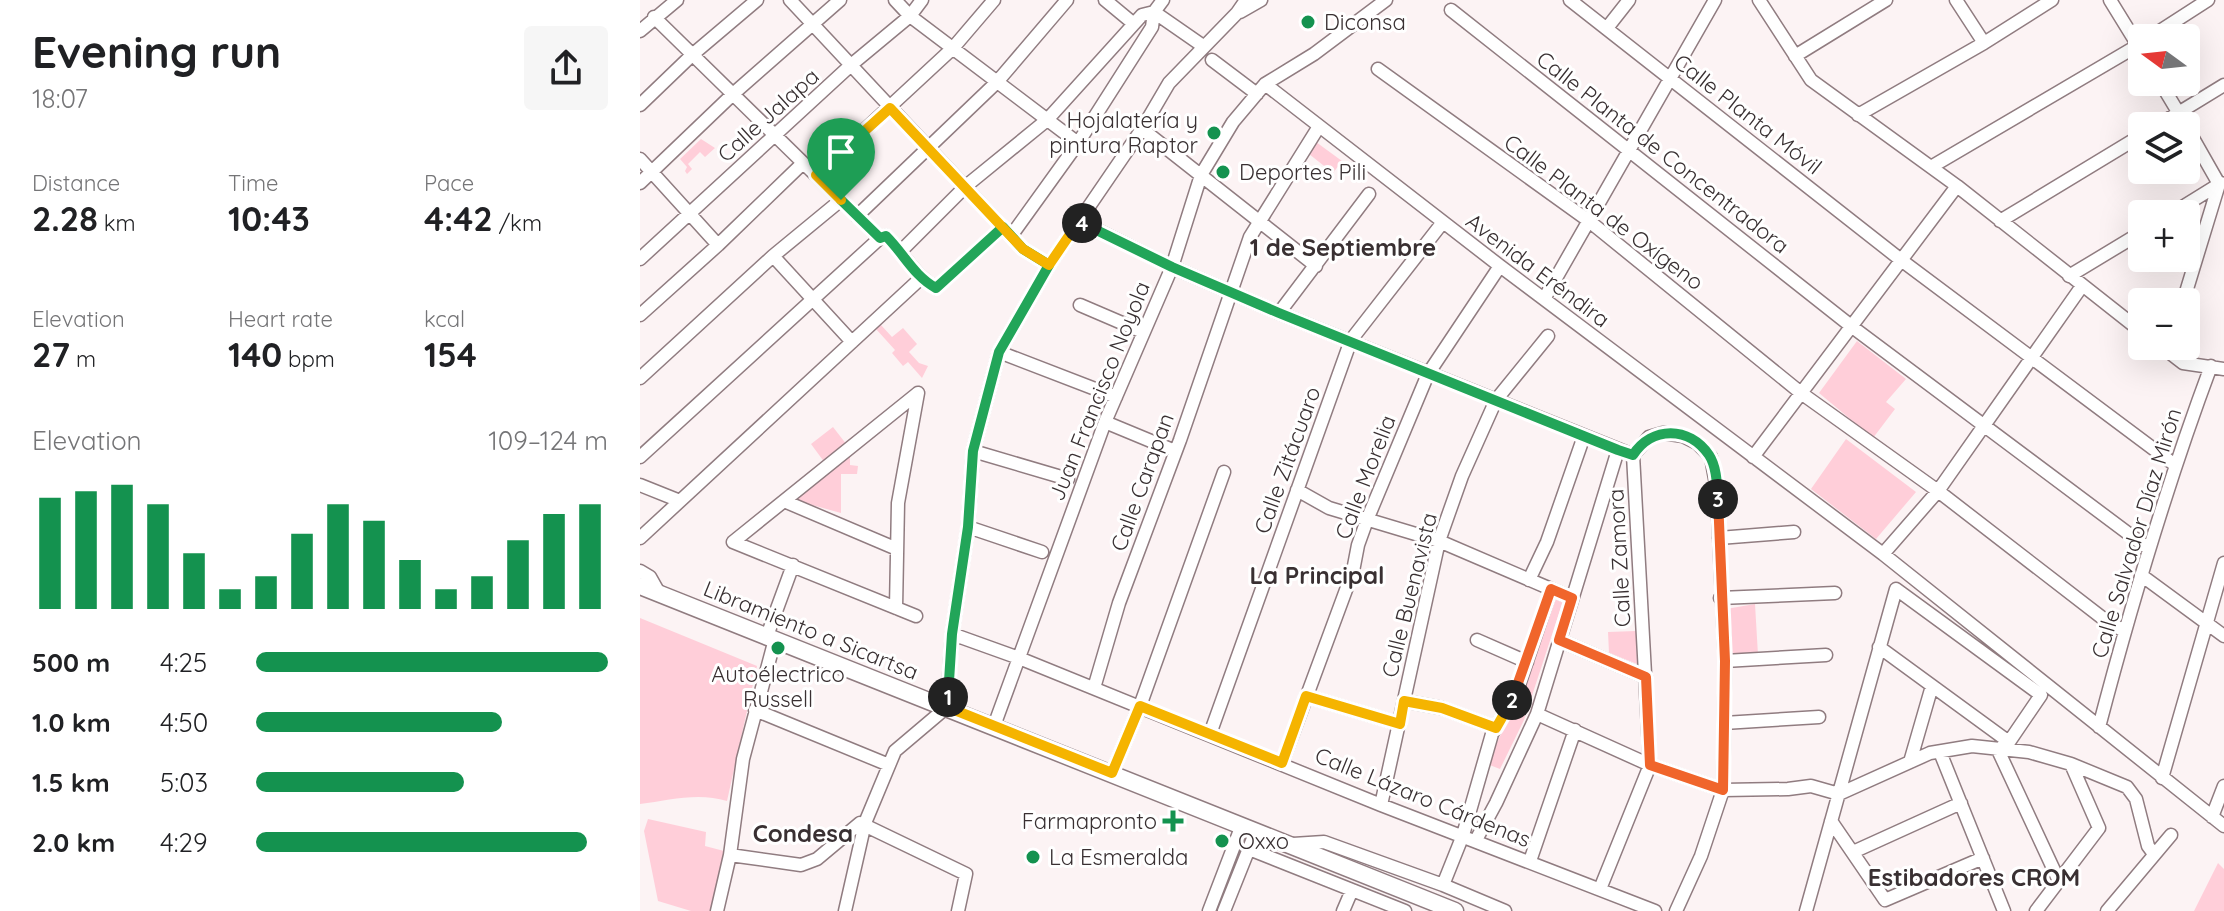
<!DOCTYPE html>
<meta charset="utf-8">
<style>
body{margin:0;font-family:Quicksand,sans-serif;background:#f6f6f6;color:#202124;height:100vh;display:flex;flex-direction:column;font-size:30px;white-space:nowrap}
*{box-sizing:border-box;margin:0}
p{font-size:26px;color:#757577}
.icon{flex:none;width:44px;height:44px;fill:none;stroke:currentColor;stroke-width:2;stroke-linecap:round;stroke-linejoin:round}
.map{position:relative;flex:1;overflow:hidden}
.panel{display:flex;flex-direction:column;background:#fff;width:640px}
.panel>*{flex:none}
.needle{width:52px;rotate:285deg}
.tools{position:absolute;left:1488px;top:24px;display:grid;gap:16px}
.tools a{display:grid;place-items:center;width:72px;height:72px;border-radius:8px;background:#fff;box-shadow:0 8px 32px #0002;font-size:40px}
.pin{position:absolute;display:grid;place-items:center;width:68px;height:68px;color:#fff;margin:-82px -34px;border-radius:50% 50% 50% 0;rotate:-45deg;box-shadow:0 0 8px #0007}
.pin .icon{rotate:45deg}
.km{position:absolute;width:40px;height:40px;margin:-20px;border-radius:50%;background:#222;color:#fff;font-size:22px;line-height:40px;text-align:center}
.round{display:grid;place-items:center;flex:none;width:84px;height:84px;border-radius:8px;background:#f6f6f6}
.overview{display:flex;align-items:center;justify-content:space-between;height:136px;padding:0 32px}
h1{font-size:44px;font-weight:800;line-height:60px}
.stats{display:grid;grid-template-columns:repeat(3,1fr);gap:12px;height:136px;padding:8px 32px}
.stats div{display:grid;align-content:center}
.stats b{font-size:34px;font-weight:800}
.stats small{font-size:22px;font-weight:400}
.stats p{font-size:22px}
.chart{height:224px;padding:16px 32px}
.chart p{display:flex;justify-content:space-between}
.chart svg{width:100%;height:144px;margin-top:8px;stroke:#14924f;stroke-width:6}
ul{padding:0 32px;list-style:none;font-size:26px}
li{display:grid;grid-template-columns:128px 96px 1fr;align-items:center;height:60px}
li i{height:20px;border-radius:10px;background:#14924f}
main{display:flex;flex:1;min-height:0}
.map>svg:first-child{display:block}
.green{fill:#ffced9}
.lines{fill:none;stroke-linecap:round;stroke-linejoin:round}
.minor-casing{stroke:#907c80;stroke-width:15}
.major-casing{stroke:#907c80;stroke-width:19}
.minor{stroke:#fff;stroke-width:12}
.major{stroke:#fff;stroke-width:16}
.split-1-casing{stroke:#fff;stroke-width:16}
.split-2-casing{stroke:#fff;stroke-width:16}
.split-3-casing{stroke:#fff;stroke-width:16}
.split-4-casing{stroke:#fff;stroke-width:16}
.split-5-casing{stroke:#fff;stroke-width:16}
.split-1{stroke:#22a559;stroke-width:10}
.split-2{stroke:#f5b400;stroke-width:10}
.split-3{stroke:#f0652b;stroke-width:10}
.split-4{stroke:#22a559;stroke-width:10}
.split-5{stroke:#f5b400;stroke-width:10}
.poi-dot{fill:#14924f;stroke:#fff;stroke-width:3}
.labels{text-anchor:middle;stroke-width:6;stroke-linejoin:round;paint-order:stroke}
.poi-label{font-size:22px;fill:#393032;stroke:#fff;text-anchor:start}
.street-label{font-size:22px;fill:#393032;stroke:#fff}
.neighbourhood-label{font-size:24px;font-weight:bold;fill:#393032;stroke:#fff}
</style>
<main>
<section class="panel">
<div class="overview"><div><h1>Evening run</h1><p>18:07</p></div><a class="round"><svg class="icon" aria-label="share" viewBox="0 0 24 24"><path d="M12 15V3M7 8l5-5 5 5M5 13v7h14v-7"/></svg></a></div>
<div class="stats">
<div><p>Distance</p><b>2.28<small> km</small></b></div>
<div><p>Time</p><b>10:43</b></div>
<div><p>Pace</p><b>4:42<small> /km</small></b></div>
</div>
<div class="stats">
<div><p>Elevation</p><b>27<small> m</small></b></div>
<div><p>Heart rate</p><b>140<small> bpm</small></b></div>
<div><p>kcal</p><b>154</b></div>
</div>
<div class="chart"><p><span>Elevation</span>109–124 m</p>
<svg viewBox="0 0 160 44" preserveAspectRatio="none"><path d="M5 44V10M15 44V8M25 44V6M35 44V12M45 44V27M55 44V38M65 44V34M75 44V21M85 44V12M95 44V17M105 44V29M115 44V38M125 44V34M135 44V23M145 44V15M155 44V12"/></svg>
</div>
<ul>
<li><b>500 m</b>4:25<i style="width:100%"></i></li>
<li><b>1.0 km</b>4:50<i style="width:70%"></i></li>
<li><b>1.5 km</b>5:03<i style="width:59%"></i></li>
<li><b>2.0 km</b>4:29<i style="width:94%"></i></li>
</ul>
</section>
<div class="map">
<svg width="1584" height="911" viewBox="0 0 1584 911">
<rect width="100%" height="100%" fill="#fcf3f4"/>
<!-- green -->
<path class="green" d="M61,139l14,9 -10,9 -5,-5 -12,12 4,5 -5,5 -2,-3 2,-4 -7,-8z
M676,142l26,19 -9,12 -24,-19z
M241,325l11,12 11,-9 14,16 -8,8 10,11 9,3 -6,12 -14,-16 -5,4 -11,-13 3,-3 -19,-21z
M1217,341l49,38 -20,23 9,7 -22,29 -54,-45z
M193,427l14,18 -22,18 -14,-19z
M1206,439l70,53 -40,47 -65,-50z
M210,452v13l8,1 -1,8h-16v39l-47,-13z
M912,597l11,4 -39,119 -24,49 -13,-5 23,-49z
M1115,604l3,51 -32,3v-49z
M0,618l117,48 -30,135c-28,-9 -58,-1 -87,3z
M996,631l1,33 -28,-11 -1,-21z
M8,819l58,13 -1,14 19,5 -12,60h-21l-33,-10 -14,-70z
M1578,863l6,6v42h-30z"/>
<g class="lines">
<defs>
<path id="minor" d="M150,0l233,249 26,16
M255,0l15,16 168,127
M465,0l29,24
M930,0l331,260 274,205
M1119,0l52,80 146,106 185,146
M1316,0l28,43
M1470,0l32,52
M811,10l400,316 298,223
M514,12l49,34
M600,12l21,-12
M14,17l226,221 6,-2c18,18 29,40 50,52l67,-61
M967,28l22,-28
M0,31l37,-31
M1509,38l59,-38
M1155,56l91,-56
M572,60l45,34
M738,69l211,152 212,172 137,98 167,129 19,11
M1520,82l21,35
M625,84l235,182 383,288 341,272
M0,105l52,-50 65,-55
M1218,115l126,-72 68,-43
M1517,126l67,-41
M502,129l174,137
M0,159l78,86
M1291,167l211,-124
M176,175l137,-127 41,-48
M0,183l93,-89 107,-94
M1531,214l50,-31
M217,216l140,-134 70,-82
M439,221l93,46 107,46 354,142
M1360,221l142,-86
M371,236l67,-93 74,-116 2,-15 9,-12
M261,251l65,-65 81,-66 95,-105 12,-3
M133,256l79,86
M0,259l211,-194 59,-49 12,-16
M1429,276l73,-44
M904,299l171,-299
M1543,302l36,-118 -33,-58
M440,305l63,27
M639,313l90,-119
M0,315l78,-70 85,-82
M1521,346l22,17 41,6
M359,352l117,45
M0,378l133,-122 68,-56
M465,422l70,29
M333,451l95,28
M993,455l16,-18 14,-4 20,3 14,7 14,14 6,33 8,171 -2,129 -22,66 -25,55
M0,457l240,-219
M1113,457l204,-271
M0,485l40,16
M657,490l32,18 110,33 133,57
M144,501l113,48
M328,527l74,25
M0,538l280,-259
M1079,538l75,-6
M93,542l185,-149
M93,542l183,74
M1243,554l55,-63 144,-205
M0,571l10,6 9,16
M1501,575l83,61
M889,580l18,-38 37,-106
M1080,598l115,-5
M256,608l2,-105 20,-110
M312,634l67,24 362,147 274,106
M127,636l26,-71
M837,640l50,22
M919,640l87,37
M1239,647l130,95
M1085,661l101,-6
M454,688l25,-85 61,-163 70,-203 68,-109
M666,696l94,28
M764,701l38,7 54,20
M115,710l134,55
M897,714l113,51 73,25 65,-1 23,-3 28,8 91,-41 42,-7 57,6 42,12 56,23 9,12 12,47 6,8
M1084,723l95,-6
M354,726l111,-304 67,-155 29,-92 32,-53 32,-38 49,-30 72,-54
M1459,727c32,-122 68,-243 112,-361
M570,734l141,-394 92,-118
M1300,752l64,159
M1270,762l22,-76
M642,763l71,-192 5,-26 9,-25 61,-146 72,-108
M472,773l28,-67 84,-234
M1522,778l62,-215
M741,805l58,-264 23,-65 34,-76 52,-64
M1572,817l12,-31
M1191,821l54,79 98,-42
M836,840l20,-37 41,-89 81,-264
M653,844l31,-2 119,43 62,26
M609,849l156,62
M1213,852l108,-49
M90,855l71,10 16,-6 43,-36 106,51 -8,37
M890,861l45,-131
M803,885l20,-50 29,-101 24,-40 35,-105
M960,889l50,-124 -17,-310
M77,911l13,-56 13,-96 32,-120
M205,911l20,-88 30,-72 52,-44 5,-73 16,-107 5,-76 26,-99 50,-87 93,-136 27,-46 68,-70 9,-13
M569,911l33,-86
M584,911l32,-80
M703,911l9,-21
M1166,911l90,-322 145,106 -32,47 -11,8 61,131
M1396,911l63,-83 -28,-64
M1467,911l64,-76"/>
<path id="major" d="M0,586l815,325"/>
</defs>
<!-- minor casing -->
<use href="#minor" class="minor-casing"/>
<!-- major casing -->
<use href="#major" class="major-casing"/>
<!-- minor -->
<use href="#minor" class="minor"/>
<!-- major -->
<use href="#major" class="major"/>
</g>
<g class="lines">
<defs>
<path id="split-1" d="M201,200l39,38 6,-2c18,18 28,40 50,52l67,-61 20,22 26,16 -50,87 -26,99 -5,76 -16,107 -4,63"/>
<path id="split-2" d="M308,697l-1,10 165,66 28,-67 142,57 24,-67 94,28 4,-23 38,7 54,20 16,-28"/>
<path id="split-3" d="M872,700l39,-111 21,9 -13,42 87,37 4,88 73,25 2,-129 -7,-162"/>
<path id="split-4" d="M442,223l90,44 107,46 339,137 15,5c19,-29 56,-29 76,0 8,12 8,31 9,44"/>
<path id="split-5" d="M201,200l-25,-25 74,-67 133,141 26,16 30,-44 3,2"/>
</defs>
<!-- split-1 casing -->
<use href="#split-1" class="split-1-casing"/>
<!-- split-2 casing -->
<use href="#split-2" class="split-2-casing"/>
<!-- split-3 casing -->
<use href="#split-3" class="split-3-casing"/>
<!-- split-4 casing -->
<use href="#split-4" class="split-4-casing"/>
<!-- split-5 casing -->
<use href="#split-5" class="split-5-casing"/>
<!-- split-1 -->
<use href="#split-1" class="split-1"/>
<!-- split-2 -->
<use href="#split-2" class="split-2"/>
<!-- split-3 -->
<use href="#split-3" class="split-3"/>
<!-- split-4 -->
<use href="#split-4" class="split-4"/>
<!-- split-5 -->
<use href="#split-5" class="split-5"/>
</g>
<!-- markers -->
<g class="poi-dot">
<circle cx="668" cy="22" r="8"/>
<circle cx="574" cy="133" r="8"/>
<circle cx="583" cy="172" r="8"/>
<circle cx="138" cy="648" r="8"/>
<path d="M529 809h8v8h8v8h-8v8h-8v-8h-8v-8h8z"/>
<circle cx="582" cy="841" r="8"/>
<circle cx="393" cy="857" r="8"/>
</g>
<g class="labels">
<!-- poi labels -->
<g class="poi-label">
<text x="684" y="30">Diconsa</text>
<text x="558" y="128" text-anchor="end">Hojalatería y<tspan x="558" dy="25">pintura Raptor</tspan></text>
<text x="599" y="180">Deportes Pili</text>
<text x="138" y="682" text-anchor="middle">Autoélectrico<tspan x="138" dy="25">Russell</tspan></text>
<text x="517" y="829" text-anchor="end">Farmapronto</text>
<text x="598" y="849">Oxxo</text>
<text x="409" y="865">La Esmeralda</text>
</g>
<!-- street labels -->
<g class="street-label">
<text transform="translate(1108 114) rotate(38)" y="8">Calle Planta Móvil</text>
<text transform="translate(128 115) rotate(-42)" y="8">Calle Jalapa</text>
<text transform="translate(1023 152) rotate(38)" y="8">Calle Planta de Concentradora</text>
<text transform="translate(964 212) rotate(37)" y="8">Calle Planta de Oxígeno</text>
<text transform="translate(898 270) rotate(37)" y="8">Avenida Eréndira</text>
<text transform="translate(459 391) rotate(-68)" y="8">Juan Francisco Noyola</text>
<text transform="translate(647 460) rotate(-70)" y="8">Calle Zitácuaro</text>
<text transform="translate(725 477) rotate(-69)" y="8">Calle Morelia</text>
<text transform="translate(502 482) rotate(-70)" y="8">Calle Carapan</text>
<text transform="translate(1496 533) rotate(-73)" y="8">Calle Salvador Díaz Mirón</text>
<text transform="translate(979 558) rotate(-93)" y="8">Calle Zamora</text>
<text transform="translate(769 595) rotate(-76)" y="8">Calle Buenavista</text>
<text transform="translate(171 630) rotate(22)" y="8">Libramiento a Sicartsa</text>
<text transform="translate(783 797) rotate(22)" y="8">Calle Lázaro Cárdenas</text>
</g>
<!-- neighbourhood labels -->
<g class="neighbourhood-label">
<text x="703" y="256">1 de Septiembre</text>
<text x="677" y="584">La Principal</text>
<text x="163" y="842">Condesa</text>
<text x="1334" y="886">Estibadores CROM</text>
</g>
</g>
</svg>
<div class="tools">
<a><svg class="needle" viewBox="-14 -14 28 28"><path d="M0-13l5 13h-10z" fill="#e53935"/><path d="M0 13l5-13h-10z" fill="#757577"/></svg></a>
<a><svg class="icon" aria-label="layers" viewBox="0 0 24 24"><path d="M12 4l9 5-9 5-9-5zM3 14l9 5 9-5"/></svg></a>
<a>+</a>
<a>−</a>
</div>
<div class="pin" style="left:201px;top:200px;background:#1e9e55"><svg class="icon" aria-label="arrive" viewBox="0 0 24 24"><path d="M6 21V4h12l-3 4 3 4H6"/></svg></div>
<b class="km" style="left:308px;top:697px">1</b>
<b class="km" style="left:872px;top:700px">2</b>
<b class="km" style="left:1078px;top:499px">3</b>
<b class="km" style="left:442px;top:223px">4</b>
</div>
</main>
